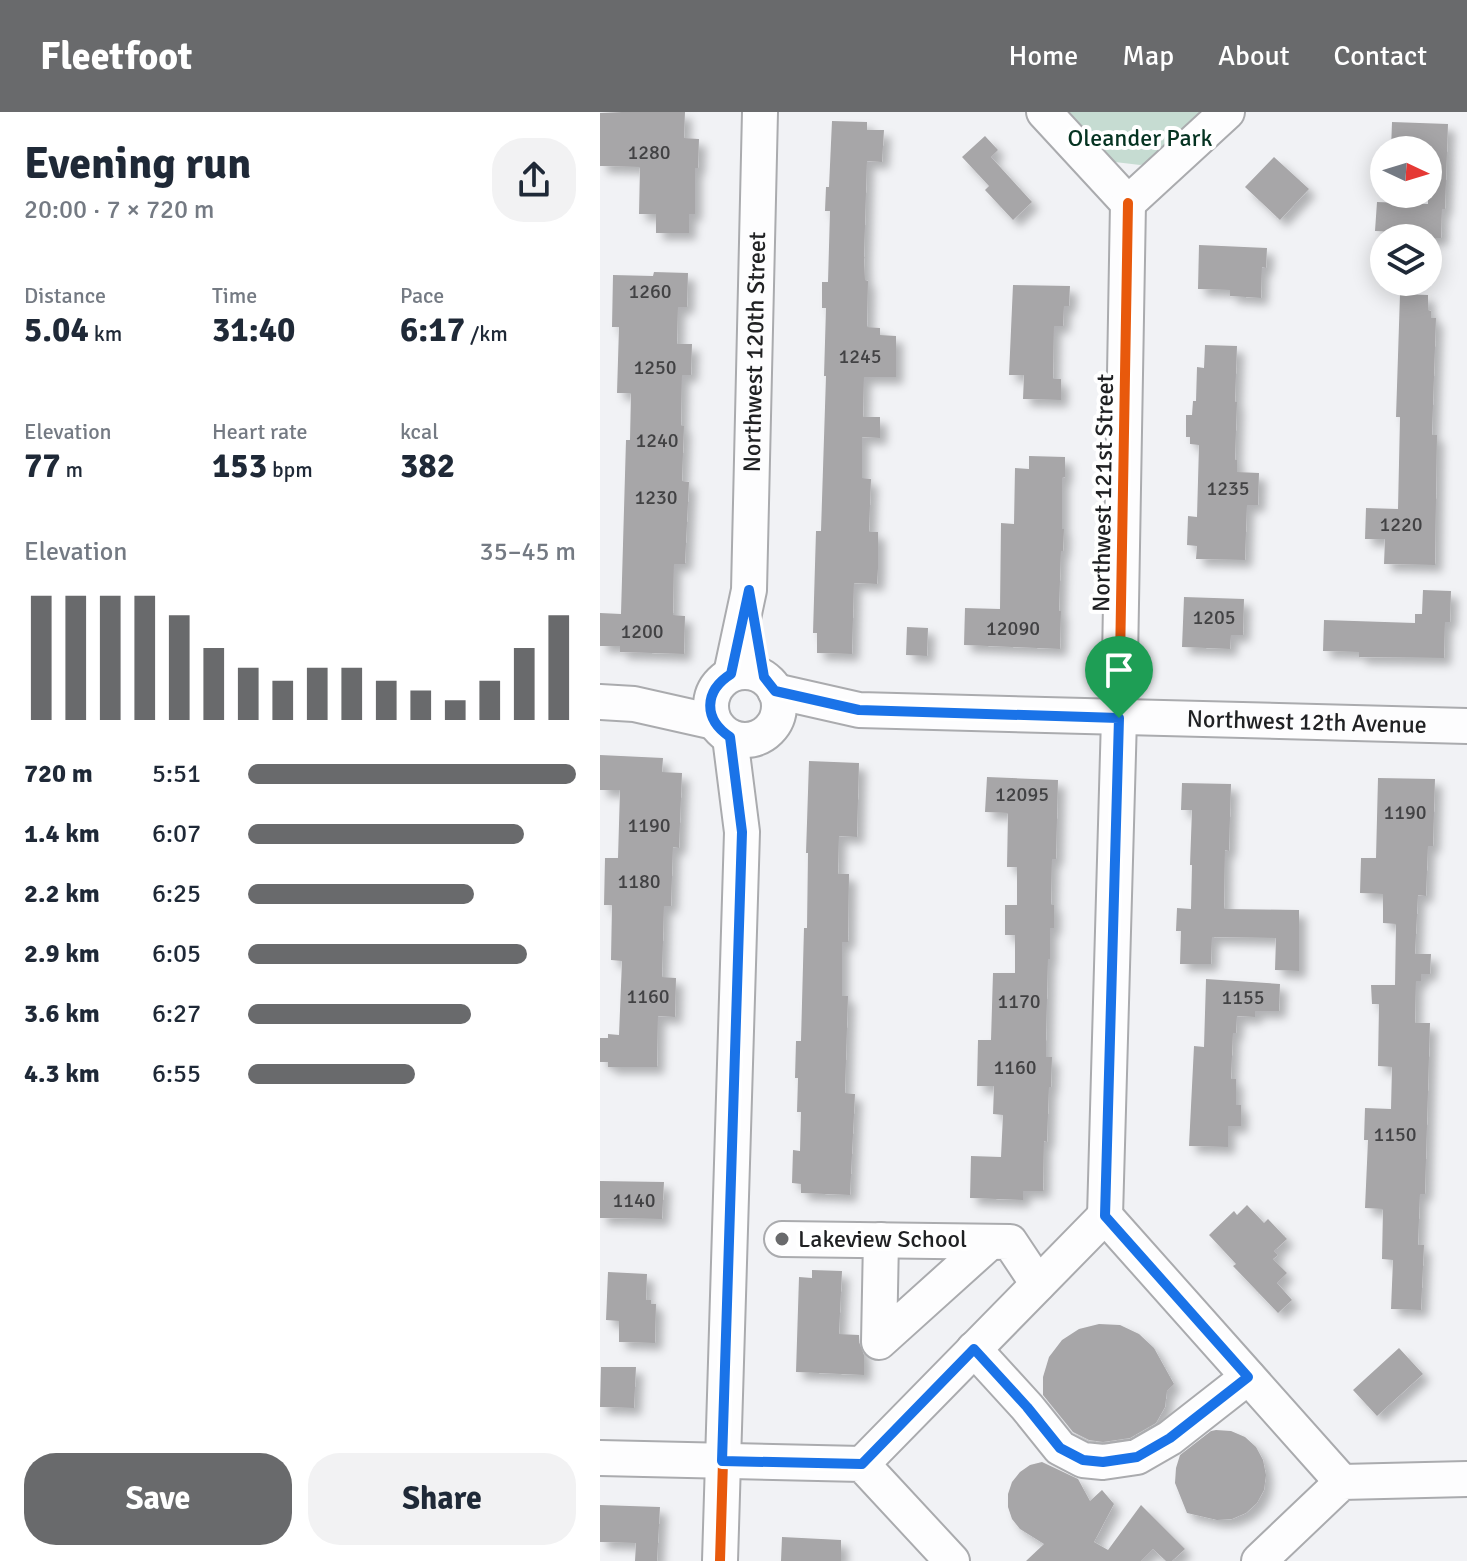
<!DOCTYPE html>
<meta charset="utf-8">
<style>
body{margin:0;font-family:Signika,sans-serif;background:#f2f2f3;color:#1f2937;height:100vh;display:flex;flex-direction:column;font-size:30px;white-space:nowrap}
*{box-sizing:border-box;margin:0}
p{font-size:26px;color:#747a83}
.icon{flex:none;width:44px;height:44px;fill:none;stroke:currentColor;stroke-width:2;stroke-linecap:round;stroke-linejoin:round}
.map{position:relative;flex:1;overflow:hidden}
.side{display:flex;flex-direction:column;background:#fff;width:600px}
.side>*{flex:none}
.needle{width:52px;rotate:94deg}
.buttons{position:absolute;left:770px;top:24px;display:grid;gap:16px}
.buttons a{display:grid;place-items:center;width:72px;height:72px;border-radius:50%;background:#fff;box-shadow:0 4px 20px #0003;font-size:40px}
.pin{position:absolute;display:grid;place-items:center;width:68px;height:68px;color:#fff;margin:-82px -34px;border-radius:50% 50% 50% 0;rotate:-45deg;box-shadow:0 0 8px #0007}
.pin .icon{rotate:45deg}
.round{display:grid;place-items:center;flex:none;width:84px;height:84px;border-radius:32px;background:#f2f2f3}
.headline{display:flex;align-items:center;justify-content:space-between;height:136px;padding:0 24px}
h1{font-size:44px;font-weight:700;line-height:60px}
.stats{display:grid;grid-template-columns:repeat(3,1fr);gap:12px;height:136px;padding:8px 24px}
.stats div{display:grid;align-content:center}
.stats b{font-size:34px;font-weight:700}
.stats small{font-size:22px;font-weight:400}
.stats p{font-size:22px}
.chart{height:224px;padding:16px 24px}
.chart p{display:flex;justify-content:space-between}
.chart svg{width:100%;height:144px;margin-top:8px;stroke:#696a6c;stroke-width:6}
.action{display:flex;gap:16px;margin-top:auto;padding:16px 24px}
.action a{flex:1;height:92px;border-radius:32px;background:#696a6c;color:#fff;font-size:32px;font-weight:700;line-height:92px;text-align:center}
.action a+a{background:#f2f2f3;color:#1f2937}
ul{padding:0 24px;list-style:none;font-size:26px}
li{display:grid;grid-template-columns:128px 96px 1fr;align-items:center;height:60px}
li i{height:20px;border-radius:10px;background:#696a6c}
header{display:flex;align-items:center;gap:48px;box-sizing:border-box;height:112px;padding:0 40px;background:#696a6c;color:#fff}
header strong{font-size:38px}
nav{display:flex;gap:44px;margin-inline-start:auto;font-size:28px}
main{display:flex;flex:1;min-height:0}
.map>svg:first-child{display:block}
.green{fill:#c6dcd2}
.building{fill:#a7a6a8;filter:url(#shadow)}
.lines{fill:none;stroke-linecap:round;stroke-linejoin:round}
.minor-casing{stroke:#aaabae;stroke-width:38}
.minor{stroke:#fdfdfe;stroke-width:34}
.cycleway-casing{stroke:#fff;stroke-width:15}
.cycleway{stroke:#e8590c;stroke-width:10}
.route-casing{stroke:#fff;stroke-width:16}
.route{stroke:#1a73e8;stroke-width:10}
.poi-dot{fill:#696a6c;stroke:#fff;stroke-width:3}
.labels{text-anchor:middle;stroke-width:8;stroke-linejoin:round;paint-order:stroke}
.number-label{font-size:20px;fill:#424244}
.park-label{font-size:24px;fill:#053321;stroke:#fff}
.street-label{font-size:24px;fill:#202123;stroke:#fff}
.poi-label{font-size:24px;fill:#202123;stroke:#fff;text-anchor:start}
</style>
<header>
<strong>Fleetfoot</strong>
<nav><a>Home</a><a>Map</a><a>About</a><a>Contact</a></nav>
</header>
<main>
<section class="side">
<div class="headline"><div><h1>Evening run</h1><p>20:00 · 7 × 720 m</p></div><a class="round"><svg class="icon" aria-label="share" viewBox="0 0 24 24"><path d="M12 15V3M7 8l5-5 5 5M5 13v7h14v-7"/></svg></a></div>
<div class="stats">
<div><p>Distance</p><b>5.04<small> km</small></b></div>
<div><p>Time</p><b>31:40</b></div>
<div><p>Pace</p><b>6:17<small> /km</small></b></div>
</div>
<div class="stats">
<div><p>Elevation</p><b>77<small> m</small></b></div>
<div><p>Heart rate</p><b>153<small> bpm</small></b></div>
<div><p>kcal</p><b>382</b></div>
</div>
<div class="chart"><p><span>Elevation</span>35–45 m</p>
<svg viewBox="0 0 160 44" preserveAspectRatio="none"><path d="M5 44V6M15 44V6M25 44V6M35 44V6M45 44V12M55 44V22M65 44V28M75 44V32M85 44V28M95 44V28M105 44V32M115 44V35M125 44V38M135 44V32M145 44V22M155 44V12"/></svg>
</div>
<ul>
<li><b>720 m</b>5:51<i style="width:100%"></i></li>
<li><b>1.4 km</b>6:07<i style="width:84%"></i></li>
<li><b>2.2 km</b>6:25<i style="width:69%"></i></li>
<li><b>2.9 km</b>6:05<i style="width:85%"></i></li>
<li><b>3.6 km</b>6:27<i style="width:68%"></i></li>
<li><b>4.3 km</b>6:55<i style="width:51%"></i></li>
</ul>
<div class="action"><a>Save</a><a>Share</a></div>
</section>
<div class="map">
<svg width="867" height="1449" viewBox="0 0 867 1449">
<defs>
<filter id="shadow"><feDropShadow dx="7" dy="7" stdDeviation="4" flood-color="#0004"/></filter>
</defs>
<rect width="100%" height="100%" fill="#f1f2f5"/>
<!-- green -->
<path class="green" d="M468,0h145l-47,47 -26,6 -25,-3z"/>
<!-- building -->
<path class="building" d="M22,0h63l-1,26 15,1 -1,29h-3v46h-6v19h-33v-19h-17l1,-47 -40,-1v-53z
M232,9l35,1v8h17l-2,32 -15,-1 -3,97 1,22 3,1 -1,46 13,1v7l16,1v41h-32l-1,40h17v21l-18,-1v41l9,1 -2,53h9v36l-1,16 -23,-1 -2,71 -35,-1v-20h-4l3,-102h5l5,-155h-2l2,-68h-4v-26h6l2,-71h-5l1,-24h3z
M792,10l56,2 -3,85h-3l-1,29h-46v-6l-20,-1 2,-29 51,2v-54h-37z
M385,24l13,14 -7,7 41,45 -19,18 -28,-30 4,-4 -27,-29z
M674,45l35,32 -29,31 -35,-33z
M599,133l68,3 -1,20 -4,-1 -1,31 -31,-2v-6l-32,-1z
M54,160l34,1 -1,34h-9l-1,37h15l-1,31h-9l-1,51h3l-2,55 7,1 -4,82h-11l-1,51 12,1 -1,38 -64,-2v-6h-20v-33l21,1 5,-174h4l1,-47h-14l2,-66h-7l1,-52 40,1z
M413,173l57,1 -1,20h-5l-1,20h-9l-1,53h8v21l-38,-1 1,-24h-15z
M800,182l28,1v15l3,1v7h5l-4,117h5l-2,130 -51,-1 1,-25h-20l1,-31 32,1 2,-92h-4z
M605,233l32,1 -2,56h2l-2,58h2v12l22,1 -1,32h-11l-2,55 -49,-1 1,-13 -10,-1 1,-29 9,1 2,-72 -9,-1v-7h-4v-22h6l1,-14h3l1,-34 7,1z
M429,344l36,1v20l-3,1v51h2l-1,22h-2l-2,60h2l-1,38 -96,-4 1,-37 35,1 1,-86 13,1 1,-56 14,1z
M823,478l28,1 -1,31h-5l-1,36 -85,-1v-5l-36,-1 1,-31 91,3v-9h7z
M584,485l60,2 -1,36h-12l-1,14 -48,-2z
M307,515l21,1 -1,28 -21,-1z
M0,643l63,3 -1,14 20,1 -3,75 -6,-1 -2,59h-7l-2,71 14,1 -1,39 -17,-1 -1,51h-49v-5h-8v-24h8v-4l11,1 3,-74 -11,-1 1,-55h-8l1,-47h13l2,-68h-20z
M209,649l50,2 -2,74 -18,-1 -1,38h11l-1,68h-6v54h6l-3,97 10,1 -5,101 -49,-2v-9l-9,-1 1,-33 7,1 1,-39h-4l1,-34h-3l1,-37h5l3,-113h3l1,-75h-2z
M387,665l71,3 -2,79h-4l-1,46h3v23h-4v31h-2l-2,82v16h6l-1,30h-2l-2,55 -3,-1 -1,50h-20v9l-53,-2 1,-42 30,1 2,-42 -10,-1 1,-28h-17l1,-46h13l2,-67h22v-38h-10v-30h12v-38h-10l1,-54 -23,-1z
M778,666l57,1 -2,67h-5l-2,50 -8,-1 -3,59h16l-1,20h-9v7h-5l-1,42h15l-5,171h-5l-2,51h6l-3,65 -30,-1 2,-49 -11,-1 1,-50 -18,-1 3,-68h-4l1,-32 26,1 1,-42 -14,-1 1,-62h-7l-1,-19h24l1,-61 -13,-1v-29l-23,-1 1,-35h15z
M582,671l49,1 -2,67 -4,-1 -1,59 75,1v61l-24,-1 1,-32 -64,-1 -1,27h-31l1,-33h-5l1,-23 14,1 1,-44h-2l2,-55h-11z
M606,867l74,5 -1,27h-24v6l-18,-1 -1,17h-3l-2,46h5v26h5v21h-13v21l-39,-1 5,-100 10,1z
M0,1069l64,1 -2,37 -62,-1z
M647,1093l17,18 4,-4 19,20 -13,12 4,4 -5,4 14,14 -10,10 15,17 -14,13 -45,-47 3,-2 -27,-29 25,-24 3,4z
M212,1158l30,1 -3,63 20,1v7l5,13v20l-68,-3 3,-95 13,1z
M8,1160l39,2 -1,26h5v4h5l-1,39 -36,-1v-21l-13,-1z
M499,1212l21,1 19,9 15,14 20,36 -7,7 -2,16 -9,16 -26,15 -27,4 -14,-2 -16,-8 -30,-37v-18l6,-20 13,-17 17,-11z
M799,1236l24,26 -46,42 -24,-26z
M1,1255h35l-2,41 -34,-1z
M616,1318l15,1 14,6 11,10 7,13 3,15 -2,15 -7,13 -11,10 -14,6 -15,1 -30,-7 -12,-30 1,-15 4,-13 31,-24z
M442,1350l36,17 12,22 12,-11 12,14 -20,38 14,8 33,-45 44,44 -13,12h-6l-13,-12 -12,12h-115l18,-17 -24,-15 -8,-10 -4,-12v-13l4,-12 8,-10 10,-7z
M0,1393l60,2 -3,54h-22l1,-18 -36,-1z
M182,1425l59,3v21h-60z"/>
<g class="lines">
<defs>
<g id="minor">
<path d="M444,0l84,91"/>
<path d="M528,91l99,-91"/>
<circle cx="145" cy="594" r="34"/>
<path id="s1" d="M131,562l18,-84 11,-478"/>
<path id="s2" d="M175,579l84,19 608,16"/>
<path d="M0,590l34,2 80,18"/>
<path d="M505,1104l14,-498 9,-515"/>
<path d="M505,1104l237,266"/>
<path d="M182,1127l228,3 28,42"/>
<path d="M281,1128l-2,102 111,-100"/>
<path d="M374,1237l53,58 33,41 23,12 20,2 34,-5 33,-19 78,-61"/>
<path d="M0,1346l262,6 90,97"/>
<path d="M262,1352l243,-248"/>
<path d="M120,1449l22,-729 -12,-95"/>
<path d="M659,1449l83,-79 125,-3"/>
</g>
</defs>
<!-- minor casing -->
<use href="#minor" class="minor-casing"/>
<!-- minor -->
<use href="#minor" class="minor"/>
<defs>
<path id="cycleway" d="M505,1104l14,-498 9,-515
M120,1449l22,-729 -12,-95"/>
</defs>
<!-- cycleway casing -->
<use href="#cycleway" class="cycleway-casing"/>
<!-- cycleway -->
<use href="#cycleway" class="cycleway"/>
</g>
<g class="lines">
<defs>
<path id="route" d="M149,478l15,87 11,14 84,19 260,8 -14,498 143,161 -78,61 -33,19 -34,5 -20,-2 -23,-12 -33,-41 -53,-58 -112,115 -140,-3 20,-629 -12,-95c-27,-18 -26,-46 1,-63z"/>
</defs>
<!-- route casing -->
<use href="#route" class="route-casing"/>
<!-- route -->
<use href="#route" class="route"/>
</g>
<!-- markers -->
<circle class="poi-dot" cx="182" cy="1127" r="8"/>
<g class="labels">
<!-- number labels -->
<g class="number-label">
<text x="49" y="47">1280</text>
<text x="50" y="186">1260</text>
<text x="260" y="251">1245</text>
<text x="55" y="262">1250</text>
<text x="57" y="335">1240</text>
<text x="628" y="383">1235</text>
<text x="56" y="392">1230</text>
<text x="801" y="419">1220</text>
<text x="614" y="512">1205</text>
<text x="413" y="523">12090</text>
<text x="42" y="526">1200</text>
<text x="422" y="689">12095</text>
<text x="805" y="707">1190</text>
<text x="49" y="720">1190</text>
<text x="39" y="776">1180</text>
<text x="48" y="891">1160</text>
<text x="643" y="892">1155</text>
<text x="419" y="896">1170</text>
<text x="415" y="962">1160</text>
<text x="795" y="1029">1150</text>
<text x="34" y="1095">1140</text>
</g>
<!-- park labels -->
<g class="park-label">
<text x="540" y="34">Oleander Park</text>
</g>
<!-- street labels -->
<g class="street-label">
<text dy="8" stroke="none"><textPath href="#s1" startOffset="324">Northwest 120th Street</textPath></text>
<text transform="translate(503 381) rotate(-89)" y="8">Northwest 121st Street</text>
<text dy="8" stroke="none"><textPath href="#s2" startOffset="534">Northwest 12th Avenue</textPath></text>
</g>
<!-- poi labels -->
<g class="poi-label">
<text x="198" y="1135">Lakeview School</text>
</g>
</g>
</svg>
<div class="buttons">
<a><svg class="needle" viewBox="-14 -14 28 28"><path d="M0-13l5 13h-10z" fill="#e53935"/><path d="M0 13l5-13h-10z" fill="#747a83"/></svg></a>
<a><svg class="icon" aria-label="layers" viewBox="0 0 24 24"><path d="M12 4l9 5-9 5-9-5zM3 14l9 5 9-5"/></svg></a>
</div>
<div class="pin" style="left:519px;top:606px;background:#1e9e55"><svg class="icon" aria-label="arrive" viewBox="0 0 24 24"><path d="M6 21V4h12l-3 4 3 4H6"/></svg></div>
</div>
</main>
